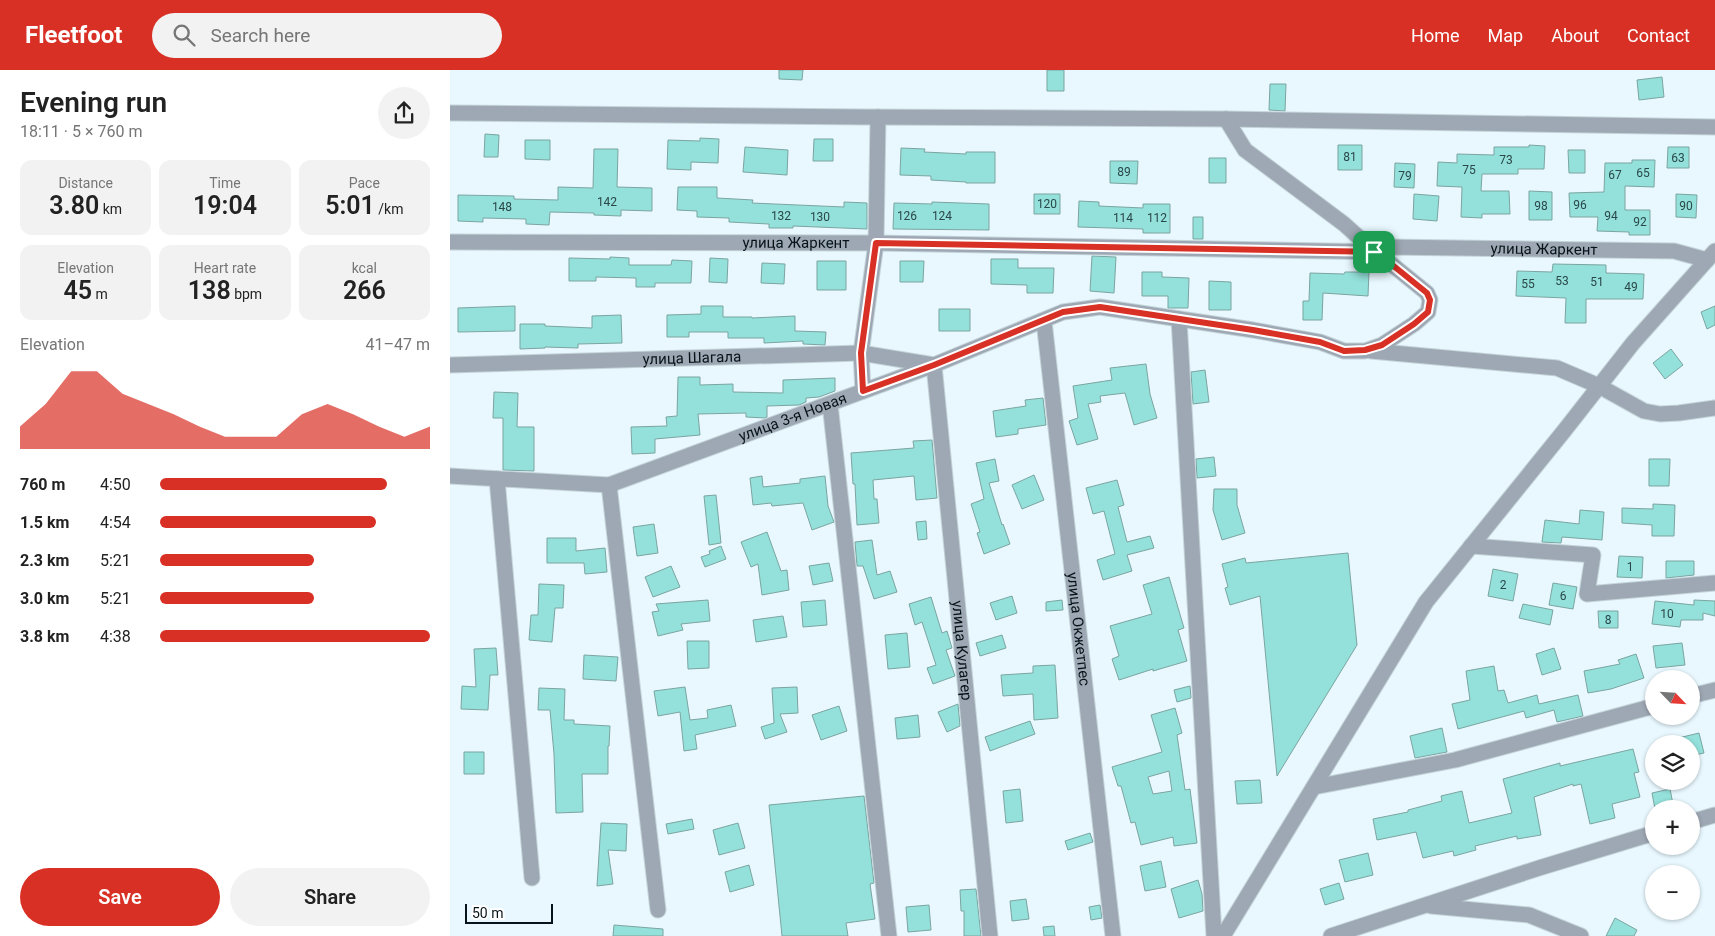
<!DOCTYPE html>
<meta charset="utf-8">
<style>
body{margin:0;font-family:Roboto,sans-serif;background:#f2f2f2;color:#222;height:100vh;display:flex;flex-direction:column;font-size:19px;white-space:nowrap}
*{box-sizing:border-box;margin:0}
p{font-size:16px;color:#767676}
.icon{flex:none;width:28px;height:28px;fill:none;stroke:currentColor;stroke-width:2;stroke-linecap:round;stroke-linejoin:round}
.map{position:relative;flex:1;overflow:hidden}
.sheet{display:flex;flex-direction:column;background:#fff;width:450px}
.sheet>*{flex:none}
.needle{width:32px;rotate:115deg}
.fabs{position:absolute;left:1195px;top:600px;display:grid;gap:10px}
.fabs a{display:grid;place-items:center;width:55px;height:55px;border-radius:50%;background:#fff;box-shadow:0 1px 4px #0004;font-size:25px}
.scale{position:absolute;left:15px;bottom:12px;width:88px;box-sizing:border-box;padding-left:5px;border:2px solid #061419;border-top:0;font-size:14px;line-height:18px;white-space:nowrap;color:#061419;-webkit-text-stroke:4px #fff;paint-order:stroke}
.pin{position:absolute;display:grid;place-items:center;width:42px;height:42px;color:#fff;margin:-21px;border-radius:10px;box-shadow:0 2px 8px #0006}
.round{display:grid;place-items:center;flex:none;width:52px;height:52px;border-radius:26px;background:#f2f2f2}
.headline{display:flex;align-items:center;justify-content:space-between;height:85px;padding:0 20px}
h1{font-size:28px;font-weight:600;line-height:38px}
.stats{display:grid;grid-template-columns:repeat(3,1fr);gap:8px;height:85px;padding:5px 20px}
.stats div{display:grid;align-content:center;border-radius:12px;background:#f2f2f2;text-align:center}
.stats b{font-size:25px;font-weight:600}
.stats small{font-size:14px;font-weight:400}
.stats p{font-size:14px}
.chart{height:140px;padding:10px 20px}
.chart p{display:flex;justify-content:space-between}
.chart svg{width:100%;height:90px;margin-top:5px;fill:#d93025;opacity:.7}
.cta{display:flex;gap:10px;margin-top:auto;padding:10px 20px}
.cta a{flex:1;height:58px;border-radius:30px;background:#d93025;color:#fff;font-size:20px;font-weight:600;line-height:58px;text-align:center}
.cta a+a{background:#f2f2f2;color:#222}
ul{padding:0 20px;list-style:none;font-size:16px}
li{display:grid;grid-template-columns:80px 60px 1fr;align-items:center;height:38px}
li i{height:12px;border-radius:6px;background:#d93025}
header{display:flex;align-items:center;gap:30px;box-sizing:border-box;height:70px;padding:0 25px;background:#d93025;color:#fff}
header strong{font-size:24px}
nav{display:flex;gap:28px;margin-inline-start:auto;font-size:18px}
.search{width:350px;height:45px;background:#f2f2f2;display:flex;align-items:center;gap:12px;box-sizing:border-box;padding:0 18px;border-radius:28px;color:#767676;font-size:19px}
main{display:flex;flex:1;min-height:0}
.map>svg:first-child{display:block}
.building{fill:#94e0da;stroke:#7ba5a1;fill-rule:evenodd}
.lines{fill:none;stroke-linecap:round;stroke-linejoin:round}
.minor-casing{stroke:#c4d4d9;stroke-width:17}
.minor{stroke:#9ea8b4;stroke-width:15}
.route-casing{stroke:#fff;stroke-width:10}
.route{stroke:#d93025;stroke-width:6}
.labels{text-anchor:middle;stroke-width:5;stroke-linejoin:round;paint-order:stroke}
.number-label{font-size:12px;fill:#2a4749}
.street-label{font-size:15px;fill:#061419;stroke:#fff}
</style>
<header>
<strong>Fleetfoot</strong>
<div class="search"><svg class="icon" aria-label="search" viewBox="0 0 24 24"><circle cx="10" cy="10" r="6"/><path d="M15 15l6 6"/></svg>Search here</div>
<nav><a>Home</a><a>Map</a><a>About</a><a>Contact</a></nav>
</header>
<main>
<section class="sheet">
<div class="headline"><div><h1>Evening run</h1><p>18:11 · 5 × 760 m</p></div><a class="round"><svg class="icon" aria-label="share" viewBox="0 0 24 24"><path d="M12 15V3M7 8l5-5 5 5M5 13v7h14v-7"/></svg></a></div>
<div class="stats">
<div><p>Distance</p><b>3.80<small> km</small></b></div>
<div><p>Time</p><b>19:04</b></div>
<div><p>Pace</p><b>5:01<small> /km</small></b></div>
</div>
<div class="stats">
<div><p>Elevation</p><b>45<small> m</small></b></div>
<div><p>Heart rate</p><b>138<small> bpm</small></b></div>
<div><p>kcal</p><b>266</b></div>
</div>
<div class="chart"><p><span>Elevation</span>41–47 m</p>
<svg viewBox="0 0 160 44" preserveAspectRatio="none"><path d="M0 44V33L10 22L20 6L30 6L40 17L50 22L60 27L70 33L80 38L90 38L100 38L110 27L120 22L130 27L140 33L150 38L160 33V44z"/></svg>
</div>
<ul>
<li><b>760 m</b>4:50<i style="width:84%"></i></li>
<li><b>1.5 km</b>4:54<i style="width:80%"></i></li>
<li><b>2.3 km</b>5:21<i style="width:57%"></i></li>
<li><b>3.0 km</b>5:21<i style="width:57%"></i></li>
<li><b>3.8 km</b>4:38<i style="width:100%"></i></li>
</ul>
<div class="cta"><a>Save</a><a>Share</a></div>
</section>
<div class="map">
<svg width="1265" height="866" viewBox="0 0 1265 866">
<rect width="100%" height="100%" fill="#e8f8fe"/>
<!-- building -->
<path class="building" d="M329,0h24l-1,10 -23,-1z
M597,0h17v21h-17z
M1212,7l2,20 -25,3 -2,-20z
M820,14h16l-1,27 -16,-1z
M35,64l14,1 -1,22h-14z
M250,68l19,1 -1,24 -27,-1v8l-24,-1 1,-29 32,1z
M364,69h19v22h-20z
M75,70h25v20l-25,-1z
M888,75h24v25h-24z
M1079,75l16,1 -1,23h-26v5h-36l-1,17h28l1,23h-28v4l-21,-1 1,-30 -25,-1 1,-24 19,1v-9l37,1v-8h35z
M295,77l43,3 -1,25 -44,-3z
M1218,77h21v21h-22z
M451,78l24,1 -1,3 42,2v-2h29v31h-29v-1l-35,-2v-4l-31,-1z
M144,79h24l-1,38 35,1v23l-31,-1v6l-27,-1v-2l-44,-1 -1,13 -23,-1v-5l-43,-1v4l-25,-1v-26l56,1v3l44,1v-13l35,1z
M1118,80h17v23h-16z
M759,88h17v25h-17z
M1182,90h23l-1,27 -29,-1v24h25v25h-21v-3l-32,-1 1,-14h-28l-1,-24 35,-1 1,-29h27z
M660,91h28l-1,23 -27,-1z
M945,93l20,1 -1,24 -20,-1z
M228,117h39v11l36,2 -1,3 92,4v-5l23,1v26l-74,-3v2h-24v-4l-40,-2v-4l-32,-1v-6l-20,-1z
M1079,121l23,1v28h-23z
M584,124h26v20h-26z
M964,124l25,2 -2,25 -24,-2z
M1226,124l21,1 -1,23 -20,-1z
M629,131l20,1v4l44,2v-4h27v29h-27v-4l-65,-2z
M482,132l57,2v26l-96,-1 1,-26 38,1z
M743,147h10v22h-10z
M642,186l24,1 -2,36 -24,-2z
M160,187l19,1v7h42l1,-5 20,1 -1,22h-36v4h-19v-9l-40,-1v4h-27v-23l41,1z
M260,188l18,1 -1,24 -18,-1z
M541,189h27v9h36l-1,25h-26v-8l-36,-1z
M367,191h29v29h-29z
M450,191h24l-1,21h-23z
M312,193l23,1 -1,20 -23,-1z
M1103,194l53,1v8l38,1 -1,25h-57v24h-21l1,-25 -50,-2 1,-25 35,1z
M692,202h20v5l27,1 -1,30h-20v-12h-26z
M895,202h24l-1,24 -45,-3 -1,27h-19v-19h6l1,-28 34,1z
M759,211l22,1v28h-22z
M65,236v25l-57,1v-24z
M251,236h22v11h29v1l43,-2v15l31,1 -1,13 -22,-1v-3l-39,2v-5h-36v-6h-39v5h-22v-22l34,-1z
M1265,236v19l-8,4 -6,-17z
M489,239h31v22h-31z
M171,245l1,28 -44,1v4l-33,-1v1l-25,1v-25h25v2l47,2v-12z
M1221,279l12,16 -18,14 -12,-16z
M696,294l4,30 7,24 -23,7 -9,-32 -25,3 1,6 -13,2 10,35 -21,6 -8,-24 9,-3 -5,-32 39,-6 -2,-12z
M755,300l4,32 -16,2 -2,-32z
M228,307h22v8l33,-1v8l50,1v-13l52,-2v13l-16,6 -13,1v4l-7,3 -32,1v11l-2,1 -19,-1v-4l-48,1 2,21 -45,4v14l-23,1 -1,-27 36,-1 -1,-9 11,-1z
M44,322l24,1 -1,34h17v44l-31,-1v-52h-10z
M593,328l3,27 -28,4v5l-22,3 -3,-26 33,-5 -1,-6z
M482,370l5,58 -21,2 -2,-24 -41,4 1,19h3l2,24 -22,2 -2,-41h-2l-2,-31 63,-5 -1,-7z
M764,387l2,19 -19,2 -1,-19z
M545,389l4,22 -10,2 13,42 1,-1 7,20 -26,10 -7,-21 3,-1 -9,-28 13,-5 -8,-36z
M1199,389h21l-1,27h-20z
M584,405l10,25 -22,9 -10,-24z
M312,406l1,11 37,-4v-4l25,-3 3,30 6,16 -22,8 -9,-27 -31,3 -1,-3 -18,2 -3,-27z
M667,410l7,25 -6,2 9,35 23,-6 4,12 -27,7 5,16 -29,9 -6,-20 18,-6 -11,-43 -11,3 -7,-26z
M764,419h23v16l8,28 -23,7 -9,-30z
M266,425l5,48 -12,2 -5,-49z
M1203,434l22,1 -1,31h-22v-11l-30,-2v-15l31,1z
M1130,440l24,2 -2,28 -40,-3 -1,6 -19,-1 3,-22 34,4z
M476,451l1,18 -9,1 -2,-18z
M204,454l4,29 -21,3 -4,-29z
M317,462l14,39 6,-1 2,20 -27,5 -4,-31 -7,3 -10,-25z
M97,468h29v13l29,-3 2,24 -22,2 -1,-11h-37z
M422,470l5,35 13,-4 7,21 -23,7 -11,-33h-6l-2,-24z
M271,476l5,13 -21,8 -4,-10 9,-3 -1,-3z
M898,483l9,92 -80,131 -17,-180 -30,9 -5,-17 3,-1 -6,-23 23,-6 1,5z
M1169,486l24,1 -1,21 -25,-1z
M1216,491h28v14l-28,3z
M379,493l4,18 -20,4 -4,-19z
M221,496l9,21 -27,10 -8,-20z
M1043,499l25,5 -5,27 -25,-5z
M719,507l15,51 -6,2 9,31 -34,10v-2l-34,11 -7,-21 7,-3 -9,-30 42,-12 -9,-29z
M1103,513l24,4 -4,22 -24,-4z
M89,514l25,1 -1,23h-8l-3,34 -23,-2 2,-25h7z
M562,526l5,17 -21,7 -6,-17z
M481,527l11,36 5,-2 5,17 -6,2 9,26 -22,8 -6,-16 9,-3 -14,-43 -7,3 -6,-21z
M258,530l2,21 -29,3 2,6 -25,6 -6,-24 7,-1 -3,-7z
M375,530l2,25 -24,2 -2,-25z
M612,530l1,10 -17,1v-9z
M1244,530l21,1v15l-12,-3v7h-22l-1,7 -28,-3 3,-23 39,4z
M1073,534l30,6 -3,15 -31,-7z
M1148,541h20v17h-19z
M333,546l4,21 -31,5 -3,-22z
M457,563l3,34 -22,2 -3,-34z
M552,565l4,13 -26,8 -4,-13z
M237,571h22v27l-21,1z
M1232,573l3,22 -29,3 -3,-22z
M46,578l2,27h-8l-2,35 -27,-1 1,-23 14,1 -2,-38z
M1104,578l7,21 -19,6 -6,-21z
M1186,584l8,24 -33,11 -23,4 -4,-22 36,-7 -2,-4z
M134,585l34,2 -2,24 -33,-2z
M605,595l3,53 -24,2 -1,-26 -30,2 -2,-21 32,-2v-7z
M1044,596l4,25 6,-1 4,13 29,-8 2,9 39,-9 5,21 -26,6 -3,-12 -28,8 -2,-7 -66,18 -6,-25 18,-4 -4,-29z
M740,616l1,12 -14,4 -3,-12z
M235,617l5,33 18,-2 -1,-8 24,-5 5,21 -41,9 2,14 -13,2 -4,-39 -22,4 -4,-25z
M347,617l1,26 -18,1 7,18 -22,7 -4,-12 13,-4 -2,-35z
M89,618l26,1 -1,31h10v4l36,2 -1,20h-1v28h-26l1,38 -27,1 -2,-59 -4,-44h-12z
M508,634l2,22 -13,6 -9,-20z
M389,636l8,25 -26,9 -9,-25z
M725,638l7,25 -5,2 8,55 5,-1 7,54 -23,3 -1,-9 -32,8 -6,-23 -4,1 -10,-37h-3l-6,-19 50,-15 -11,-37zM719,701l3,20 -19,3 -5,-17z
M468,645l2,22 -23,2 -2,-21z
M580,651l5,13 -45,17 -5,-14z
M992,658l5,24 -32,6 -5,-22z
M1249,663l5,20 -13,3v-12h-21v-4z
M1183,679l6,23 -5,1 6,24 -28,7 3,14 -25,6 -9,-40 -8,2v-2l-39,13 7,38 -24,4v-3l-42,10 1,4 -22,6 -1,-5 -30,7 -7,-26 -39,8 -4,-21 35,-7v-2l34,-9 -1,-5 21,-5 7,32 43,-10 -9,-34 57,-16v3z
M14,682h20v22h-20z
M810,710l2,23 -25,1 -2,-23z
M570,719l3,32 -17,2 -3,-32z
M1220,719l4,20h-19l-3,-16z
M414,726l10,87 -4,1 5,35 -29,4 2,13h-66l-13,-131z
M242,749l2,10 -26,5 -2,-10z
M151,753l26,1 -1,27 -18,-1 5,34 -16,2z
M288,753l7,25 -26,7 -6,-25z
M640,763l3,9 -25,8 -3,-9z
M918,783l5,22 -28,7 -6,-22z
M711,791l5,26 -21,4 -5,-25z
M299,795l5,20 -24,7 -5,-20z
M748,810l4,14 1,17 -24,7 -8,-29z
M889,813l5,16 -19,6 -5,-16z
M526,819l5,47h-17v-25h-3l-1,-21z
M576,829l3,20 -17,2 -2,-20z
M479,835l2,25 -23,2 -2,-25z
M650,835l2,13 -11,2 -2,-13z
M1165,848l22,12 -3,6h-28z
M164,855l49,4v7h-50z
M604,856l1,10h-11l-1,-9z"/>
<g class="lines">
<defs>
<g id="minor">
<path d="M0,43l413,4 363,2 489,8"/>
<path d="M776,49l19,31 99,74 30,27"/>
<path id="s1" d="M0,172l426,1 507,9"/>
<path d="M729,249l35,617"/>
<path id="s2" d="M594,251l69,615"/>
<path d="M921,281l186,17 42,18 45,25 16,3 19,-1 36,-5"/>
<path id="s3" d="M0,295l411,-12 73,12 56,571"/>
<path d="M413,321l-2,-38 15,-110 2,-126"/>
<path d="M380,334l59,532"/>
<path id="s4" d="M0,406l159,9 325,-120 129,-53 37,-5 153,23 67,12 24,9h21l17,-6 32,-21 14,-12 2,-12 -3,-7 -42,-34 -2,-7 5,-5 286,4 33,9"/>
<path d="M47,409l35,399"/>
<path d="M159,415l49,425"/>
<path d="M1021,476l122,9 -6,39 128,-11"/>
<path d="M1241,626l24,-6"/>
<path d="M864,717l141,-27 199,-54"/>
<path d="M1241,752l24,-7"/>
<path d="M981,836l98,9 52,21"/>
<path d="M773,866l203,-334 138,-171 69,-88 82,-92"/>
<path d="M881,866l208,-68 115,-35"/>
</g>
</defs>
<!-- minor casing -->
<use href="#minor" class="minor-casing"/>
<!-- minor -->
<use href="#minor" class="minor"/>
</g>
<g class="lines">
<defs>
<path id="route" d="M426,173l507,9 2,7 42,34 3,7 -2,12 -14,12 -32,21 -17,5 -21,1 -24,-9 -67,-12 -153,-23 -37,5 -129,53 -71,26 -2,-38z"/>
</defs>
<!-- route casing -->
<use href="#route" class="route-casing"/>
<!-- route -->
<use href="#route" class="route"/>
</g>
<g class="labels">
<!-- number labels -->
<g class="number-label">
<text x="900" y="91">81</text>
<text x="1228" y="92">63</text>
<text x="1056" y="94">73</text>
<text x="1019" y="104">75</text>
<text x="674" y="106">89</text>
<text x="1193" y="107">65</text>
<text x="1165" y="109">67</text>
<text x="955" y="110">79</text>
<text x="157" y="136">142</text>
<text x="597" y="138">120</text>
<text x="1130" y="139">96</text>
<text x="1091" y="140">98</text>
<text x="1236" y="140">90</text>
<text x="52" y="141">148</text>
<text x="331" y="150">132</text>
<text x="457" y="150">126</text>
<text x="492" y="150">124</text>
<text x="1161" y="150">94</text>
<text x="370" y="151">130</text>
<text x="673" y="152">114</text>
<text x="707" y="152">112</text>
<text x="1190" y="156">92</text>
<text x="1112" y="215">53</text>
<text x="1147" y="216">51</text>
<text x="1078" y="218">55</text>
<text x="1181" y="221">49</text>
<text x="1180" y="501">1</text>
<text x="1053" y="519">2</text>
<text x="1113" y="530">6</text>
<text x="1217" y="548">10</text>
<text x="1158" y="554">8</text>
</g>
<!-- street labels -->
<g class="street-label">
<text dy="5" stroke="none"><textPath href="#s1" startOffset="346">улица Жаркент</textPath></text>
<text dy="5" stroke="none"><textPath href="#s4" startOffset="1271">улица Жаркент</textPath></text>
<text dy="5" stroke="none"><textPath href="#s3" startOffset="242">улица Шагала</textPath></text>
<text dy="5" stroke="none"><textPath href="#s4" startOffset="355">улица 3-я Новая</textPath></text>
<text dy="5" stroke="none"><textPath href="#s2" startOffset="310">улица Окжетпес</textPath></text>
<text dy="5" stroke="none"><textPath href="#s3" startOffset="772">улица Кулагер</textPath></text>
</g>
</g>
</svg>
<div class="fabs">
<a><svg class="needle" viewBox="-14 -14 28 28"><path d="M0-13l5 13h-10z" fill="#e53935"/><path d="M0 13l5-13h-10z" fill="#767676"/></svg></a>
<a><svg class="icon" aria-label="layers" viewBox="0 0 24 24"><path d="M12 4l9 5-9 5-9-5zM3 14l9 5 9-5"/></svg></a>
<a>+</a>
<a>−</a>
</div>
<div class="scale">50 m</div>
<div class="pin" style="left:924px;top:182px;background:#1e9e55"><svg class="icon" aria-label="arrive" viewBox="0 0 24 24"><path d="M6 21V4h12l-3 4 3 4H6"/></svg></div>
</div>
</main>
